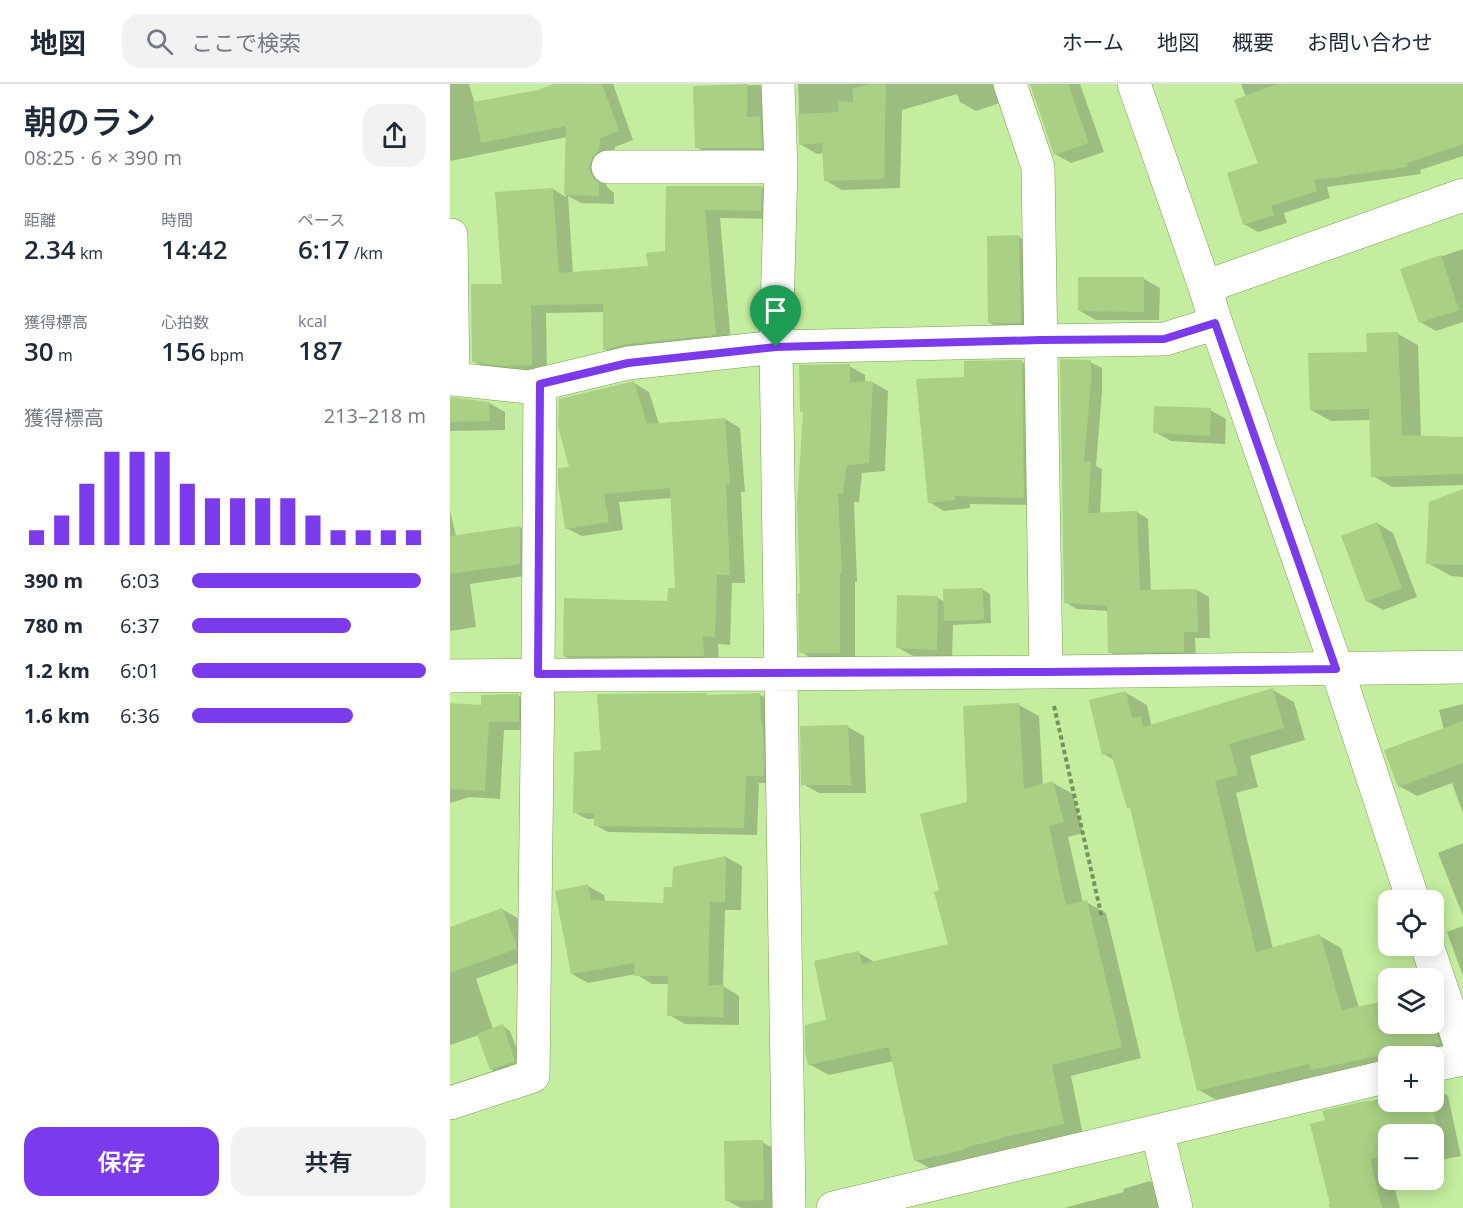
<!DOCTYPE html>
<html lang="ja">
<meta charset="utf-8">
<style>
body{margin:0;font-family:"Open Sans","Noto Sans JP",sans-serif;background:#f2f2f3;color:#1f2937;height:100vh;display:flex;flex-direction:column;font-size:22px;white-space:nowrap}
*{box-sizing:border-box;margin:0}
p{font-size:20px;color:#747a83}
.icon{flex:none;width:33px;height:33px;fill:none;stroke:currentColor;stroke-width:2;stroke-linecap:round;stroke-linejoin:round}
.map{position:relative;flex:1;overflow:hidden}
.side{display:flex;flex-direction:column;background:#fff;width:450px}
.side>*{flex:none}
.controls{position:absolute;left:928px;top:806px;display:grid;gap:12px}
.controls a{display:grid;place-items:center;width:66px;height:66px;border-radius:12px;background:#fff;box-shadow:0 3px 15px #0003;font-size:30px}
.pin{position:absolute;display:grid;place-items:center;width:51px;height:51px;color:#fff;margin:-62px -26px;border-radius:50% 50% 50% 0;rotate:-45deg;box-shadow:0 0 6px #0007}
.pin .icon{rotate:45deg}
.round{display:grid;place-items:center;flex:none;width:63px;height:63px;border-radius:18px;background:#f2f2f3}
.overview{display:flex;align-items:center;justify-content:space-between;height:102px;padding:0 24px}
h1{font-size:33px;font-weight:600;line-height:45px}
.figures{display:grid;grid-template-columns:repeat(3,1fr);gap:9px;height:102px;padding:6px 24px}
.figures div{display:grid;align-content:center}
.figures b{font-size:26px;font-weight:600}
.figures small{font-size:16px;font-weight:400}
.figures p{font-size:16px}
.chart{height:168px;padding:12px 24px}
.chart p{display:flex;justify-content:space-between}
.chart svg{width:100%;height:108px;margin-top:6px;stroke:#7c3aed;stroke-width:6}
.button{display:flex;gap:12px;margin-top:auto;padding:12px 24px}
.button a{flex:1;height:69px;border-radius:18px;background:#7c3aed;color:#fff;font-size:24px;font-weight:600;line-height:69px;text-align:center}
.button a+a{background:#f2f2f3;color:#1f2937}
ul{padding:0 24px;list-style:none;font-size:20px}
li{display:grid;grid-template-columns:96px 72px 1fr;align-items:center;height:45px}
li i{height:15px;border-radius:8px;background:#7c3aed}
header{display:flex;align-items:center;gap:36px;box-sizing:border-box;height:84px;padding:0 30px;background:#fff;border-bottom:2px solid #e0e1e3}
header strong{font-size:28px}
nav{display:flex;gap:33px;margin-inline-start:auto;font-size:21px}
.search{width:420px;height:54px;background:#f2f2f3;display:flex;align-items:center;gap:15px;box-sizing:border-box;padding:0 21px;border-radius:18px;color:#747a83;font-size:22px}
main{display:flex;flex:1;min-height:0}
.map>svg:first-child{display:block}
.shadow{fill:#0003}
.building{fill:#a9d084}
.lines{fill:none;stroke-linecap:round;stroke-linejoin:round}
.street-casing{stroke:#799e54;stroke-width:34}
.secondary-casing{stroke:#799e54;stroke-width:34}
.path{stroke:#77935d;stroke-width:4;stroke-dasharray:4.5 3;stroke-linecap:butt}
.street{stroke:#fff;stroke-width:33}
.secondary{stroke:#fff;stroke-width:33}
.route-casing{stroke:#fff;stroke-width:12}
.route{stroke:#7c3aed;stroke-width:8}
</style>
<header>
<strong>地図</strong>
<div class="search"><svg class="icon" aria-label="search" viewBox="0 0 24 24"><circle cx="10" cy="10" r="6"/><path d="M15 15l6 6"/></svg>ここで検索</div>
<nav><a>ホーム</a><a>地図</a><a>概要</a><a>お問い合わせ</a></nav>
</header>
<main>
<section class="side">
<div class="overview"><div><h1>朝のラン</h1><p>08:25 · 6 × 390 m</p></div><a class="round"><svg class="icon" aria-label="share" viewBox="0 0 24 24"><path d="M12 15V3M7 8l5-5 5 5M5 13v7h14v-7"/></svg></a></div>
<div class="figures">
<div><p>距離</p><b>2.34<small> km</small></b></div>
<div><p>時間</p><b>14:42</b></div>
<div><p>ペース</p><b>6:17<small> /km</small></b></div>
</div>
<div class="figures">
<div><p>獲得標高</p><b>30<small> m</small></b></div>
<div><p>心拍数</p><b>156<small> bpm</small></b></div>
<div><p>kcal</p><b>187</b></div>
</div>
<div class="chart"><p><span>獲得標高</span>213–218 m</p>
<svg viewBox="0 0 160 44" preserveAspectRatio="none"><path d="M5 44V38M15 44V32M25 44V19M35 44V6M45 44V6M55 44V6M65 44V19M75 44V25M85 44V25M95 44V25M105 44V25M115 44V32M125 44V38M135 44V38M145 44V38M155 44V38"/></svg>
</div>
<ul>
<li><b>390 m</b>6:03<i style="width:98%"></i></li>
<li><b>780 m</b>6:37<i style="width:68%"></i></li>
<li><b>1.2 km</b>6:01<i style="width:100%"></i></li>
<li><b>1.6 km</b>6:36<i style="width:69%"></i></li>
</ul>
<div class="button"><a>保存</a><a>共有</a></div>
</section>
<div class="map">
<svg width="1013" height="1124" viewBox="0 0 1013 1124">
<rect width="100%" height="100%" fill="#c4ed9f"/>
<!-- shadow -->
<path class="shadow" d="M0,0h19l6,20 63,-13 20,-7h55l20,56 -18,7 -1,12 -10,18 3,10 7,6v11l-33,-1 -13,-7 5,78 76,-7 18,-14v-66h94l16,9 -1,23 -56,-1 11,125 -112,15 -15,-9 1,-37 -59,1 1,60 -58,-3 -16,-9 30,-76 50,-96 13,8 1,-60 -117,24z
M348,0h202l6,17 -30,10 -16,-9 -3,-8 -55,16 -2,78 -58,2 -17,-10 -1,-27 -7,1 -17,-10z
M581,0h49l24,68 -33,11 -16,-9z
M791,0h222v72l-43,14 1,4 -94,13 3,11 -46,15 3,10 -29,9 -14,-8 16,-60 -14,-67z
M309,1l16,9 2,62h-65l-16,-9 -2,-60z
M569,153l15,9 2,85 -30,1 -16,-9z
M1013,165v73l-27,9 -16,-9 -18,-52z
M694,195l16,9 -1,32h-63l-16,-9z
M948,250l20,11 3,92 42,2v46l-71,2 -19,-11 -2,-56 -40,1 -20,-11 57,-56z
M572,278l15,8 2,135 -69,-1v4l-26,3 -15,-9 37,-124z
M640,278l12,6v23l-6,75 6,3 -2,45 37,-2 11,7 3,72 46,-1 12,7 1,41h-15l1,20h-75l-12,-6 -1,-41 -31,-2 -12,-7z
M399,282l16,9v8l7,-1 16,9 -3,80 -23,2 -3,29h-5l3,80h-2v79h-38l-16,-9 4,-239 -4,-2z
M184,299l15,9 10,32 66,-5 15,9 5,64h-4l4,91h-13l-2,62 -12,-1 1,20h-139l-16,-8 105,-54 8,-12 -5,-92 -53,4 4,28 -41,6 -16,-8 5,-60z
M0,315l39,4 16,9v18l-55,1z
M760,326l16,9 -1,25 -54,-3 -16,-9z
M1013,406v87l-12,-1 -23,-13z
M0,426l6,26 64,-9 19,11 -1,36 -68,10 6,43 -26,4z
M927,439l16,10 24,64 -34,13 -16,-9z
M532,505l8,5 1,29 -38,2 -1,33 -39,-2 -16,-9 2,-51 39,2 7,4z
M823,606l21,12 11,38 -55,16 8,31 -22,6 37,156 47,-13 21,12 18,60 30,-6v21h45v-16l12,51 -9,14 -1,9 5,10 7,5 13,60 -27,5v-27h-45v45h3l8,29h-70l-1,-3 3,-1 -5,-83 -3,-9 65,-15v4h45v-45h-45v17l-169,29 -21,-12 -67,-281 -3,-2 -15,-47 -10,-6 22,-61 21,12 4,19 3,1z
M310,611l13,7 3,81h-17l-2,52 -149,-3 -13,-7v-6h-8l-13,-7 28,-60 108,-55z
M69,612l15,9 -1,25h-29l-4,69 -30,-2 -20,6v-98l33,1z
M1013,620v109l-11,-30 -35,13 -18,-10 45,-56 -5,-20z
M569,621l20,11 4,70 10,-3 20,11 10,39 -15,4 15,66 3,-1 20,11 35,145 -70,18 12,59 -148,36 -20,-11 -21,-99 -65,14 -20,-11 50,-111 17,10 74,-18 -9,-53 28,-88z
M398,643l16,9 2,57h-47l-16,-9z
M1013,759v73l-25,-63z
M276,773l16,9 -1,44h-16l-2,76 16,10v29l-54,-1 -16,-9 1,-31h-18l-16,-10 -48,9 -16,-9 16,-88 16,9 1,7 59,2 10,-15v-21z
M52,825l17,10 13,39 -56,21 17,50 10,-3 7,5 12,32 -23,11 -8,-5 -12,-34 -29,10v-116z
M1013,842v50l-16,-44z
M312,1058l16,9 1,57h-38l-15,-8z
M700,1097l15,10 5,17h-106l60,-16 -1,-3z"/>
<!-- building -->
<path class="building" d="M104,0h48l17,47 -19,7 -1,12 -7,8 -3,10 3,9 7,6v13l-35,-1 2,-69 -85,17 -8,-41 65,-12z
M297,0v33l13,-1 2,32h-67l-2,-62z
M423,0h13l-2,95 -60,2 -2,-38 -23,2 -1,-31 40,-2 1,-11 14,1v-14z
M580,0h38l21,59 -35,12z
M827,0h186v60l-56,19 1,4 -94,13 3,11 -46,15 3,9 -31,10 -16,-52 31,-10 -24,-63z
M216,102h96l-1,25 -56,-1 11,125 -90,9 -23,6v-46l-72,1 1,60 -27,1 -33,-4 -1,-78h31l-7,-92 58,-4 6,85 89,-7 -2,-13 19,-2z
M569,151l2,88h-33l-1,-87z
M991,171l18,55 -40,13 -19,-54z
M628,193h66v35l-66,-1z
M948,248l4,103 61,2v37l-92,3 -2,-68 -59,1 -2,-57 59,-1 -1,-19z
M610,275l31,1v23l-7,78h7l-3,52 49,-2 3,79 57,-1 1,43h-14v20l-76,1 -1,-47 -43,-3z
M572,276l2,138 -69,-2v4l-27,3 -12,-124 48,-2v-16z
M400,280v18l23,-1 -4,82 -22,2 -4,29h-5l4,79h-2v80h-41l-1,-60h2l-3,-89 6,-92h-3l-1,-47z
M184,297l13,43 78,-6 5,66h-4l4,91h-13l-2,62 -12,-1 1,20h-141l1,-58 103,3 1,-13h7l-5,-100 -66,6 5,28 -44,7 -7,-46v-15l11,-1 -11,-40 1,-28z
M0,313l39,5 1,19 -40,1z
M704,322l57,2 -1,28 -57,-3z
M1013,405v76l-37,-1 3,-62z
M927,438l25,66 -36,14 -25,-66z
M70,442v38l-70,10v-38z
M533,504l1,32 -40,1 -1,-32z
M447,511l41,1 -1,54 -41,-2z
M823,604l11,40 -55,16 9,31 -23,6 41,171 64,-18 22,76 47,-10v23h44l7,20 -129,27 -2,-6 -112,27 -67,-283h-3l-16,-55 -9,2 -13,-55 37,-9 6,27 9,-2 2,11z
M256,609l1,2 53,-2 1,29 2,4 1,50h-18l-2,52 -150,-2v-13h-21l1,-61 27,-2 -4,-56z
M69,610v28h-30l-4,69 -35,-2v-86l31,2v-10z
M569,619l5,86 29,-8 11,41 -15,4 17,79 21,-5 35,147 -70,18 12,59 -64,14v1l-36,9v2l-50,11 -25,-114 -81,18 -3,-13v-27l21,-5 -12,-59 45,-10 3,13 86,-20 -14,-52 5,-2 -19,-76 47,-12 -4,-96z
M1013,637v42l-65,24 -14,-37z
M398,641l3,60h-50l-1,-59z
M276,772l-1,46h-15l-2,83h16l-1,32 -56,-1 1,-40h-33l-1,-13 -63,11 -16,-83 33,-7 3,16 72,3 1,-16h8l1,-20z
M52,824l14,35v6l-66,24v-46z
M53,940l11,34v4l-24,8 -13,-36z
M915,1017h66l10,43 -7,1v-11h-45v21l-19,4 12,49h-51l-21,-84 15,-4 -3,-9z
M313,1056l1,60 -39,1 -1,-60z"/>
<g class="lines">
<defs>
<path id="street" d="M328,0l3,83 -5,180 13,861
M560,0l28,83 8,505
M158,83h173
M0,152l1,-1 2,144 75,8 100,-24 148,-16 264,-6 125,-2 51,-16
M0,592l596,-4 417,-5
M984,981l29,-6
M0,1019l83,-27 5,-402 2,-290
M707,1047l19,77
M383,1124l556,-132"/>
<path id="secondary" d="M684,0l71,203 11,36 121,346 76,231
M755,203l258,-92
M977,861l36,108"/>
</defs>
<!-- street casing -->
<use href="#street" class="street-casing"/>
<!-- secondary casing -->
<use href="#secondary" class="secondary-casing"/>
<!-- path -->
<path class="path" d="M604,622l48,212"/>
<!-- street -->
<use href="#street" class="street"/>
<!-- secondary -->
<use href="#secondary" class="secondary"/>
</g>
<g class="lines">
<defs>
<path id="route" d="M765,239l121,346 -290,3 -508,2 2,-290 88,-21 148,-16 264,-7 124,-1z"/>
</defs>
<!-- route casing -->
<use href="#route" class="route-casing"/>
<!-- route -->
<use href="#route" class="route"/>
</g>
</svg>
<div class="controls">
<a><svg class="icon" aria-label="locate" viewBox="0 0 24 24"><circle cx="12" cy="12" r="6"/><path d="M12 2v4M12 18v4M2 12h4M18 12h4"/></svg></a>
<a><svg class="icon" aria-label="layers" viewBox="0 0 24 24"><path d="M12 4l9 5-9 5-9-5zM3 14l9 5 9-5"/></svg></a>
<a>+</a>
<a>−</a>
</div>
<div class="pin" style="left:326px;top:263px;background:#1e9e55"><svg class="icon" aria-label="arrive" viewBox="0 0 24 24"><path d="M6 21V4h12l-3 4 3 4H6"/></svg></div>
</div>
</main>
